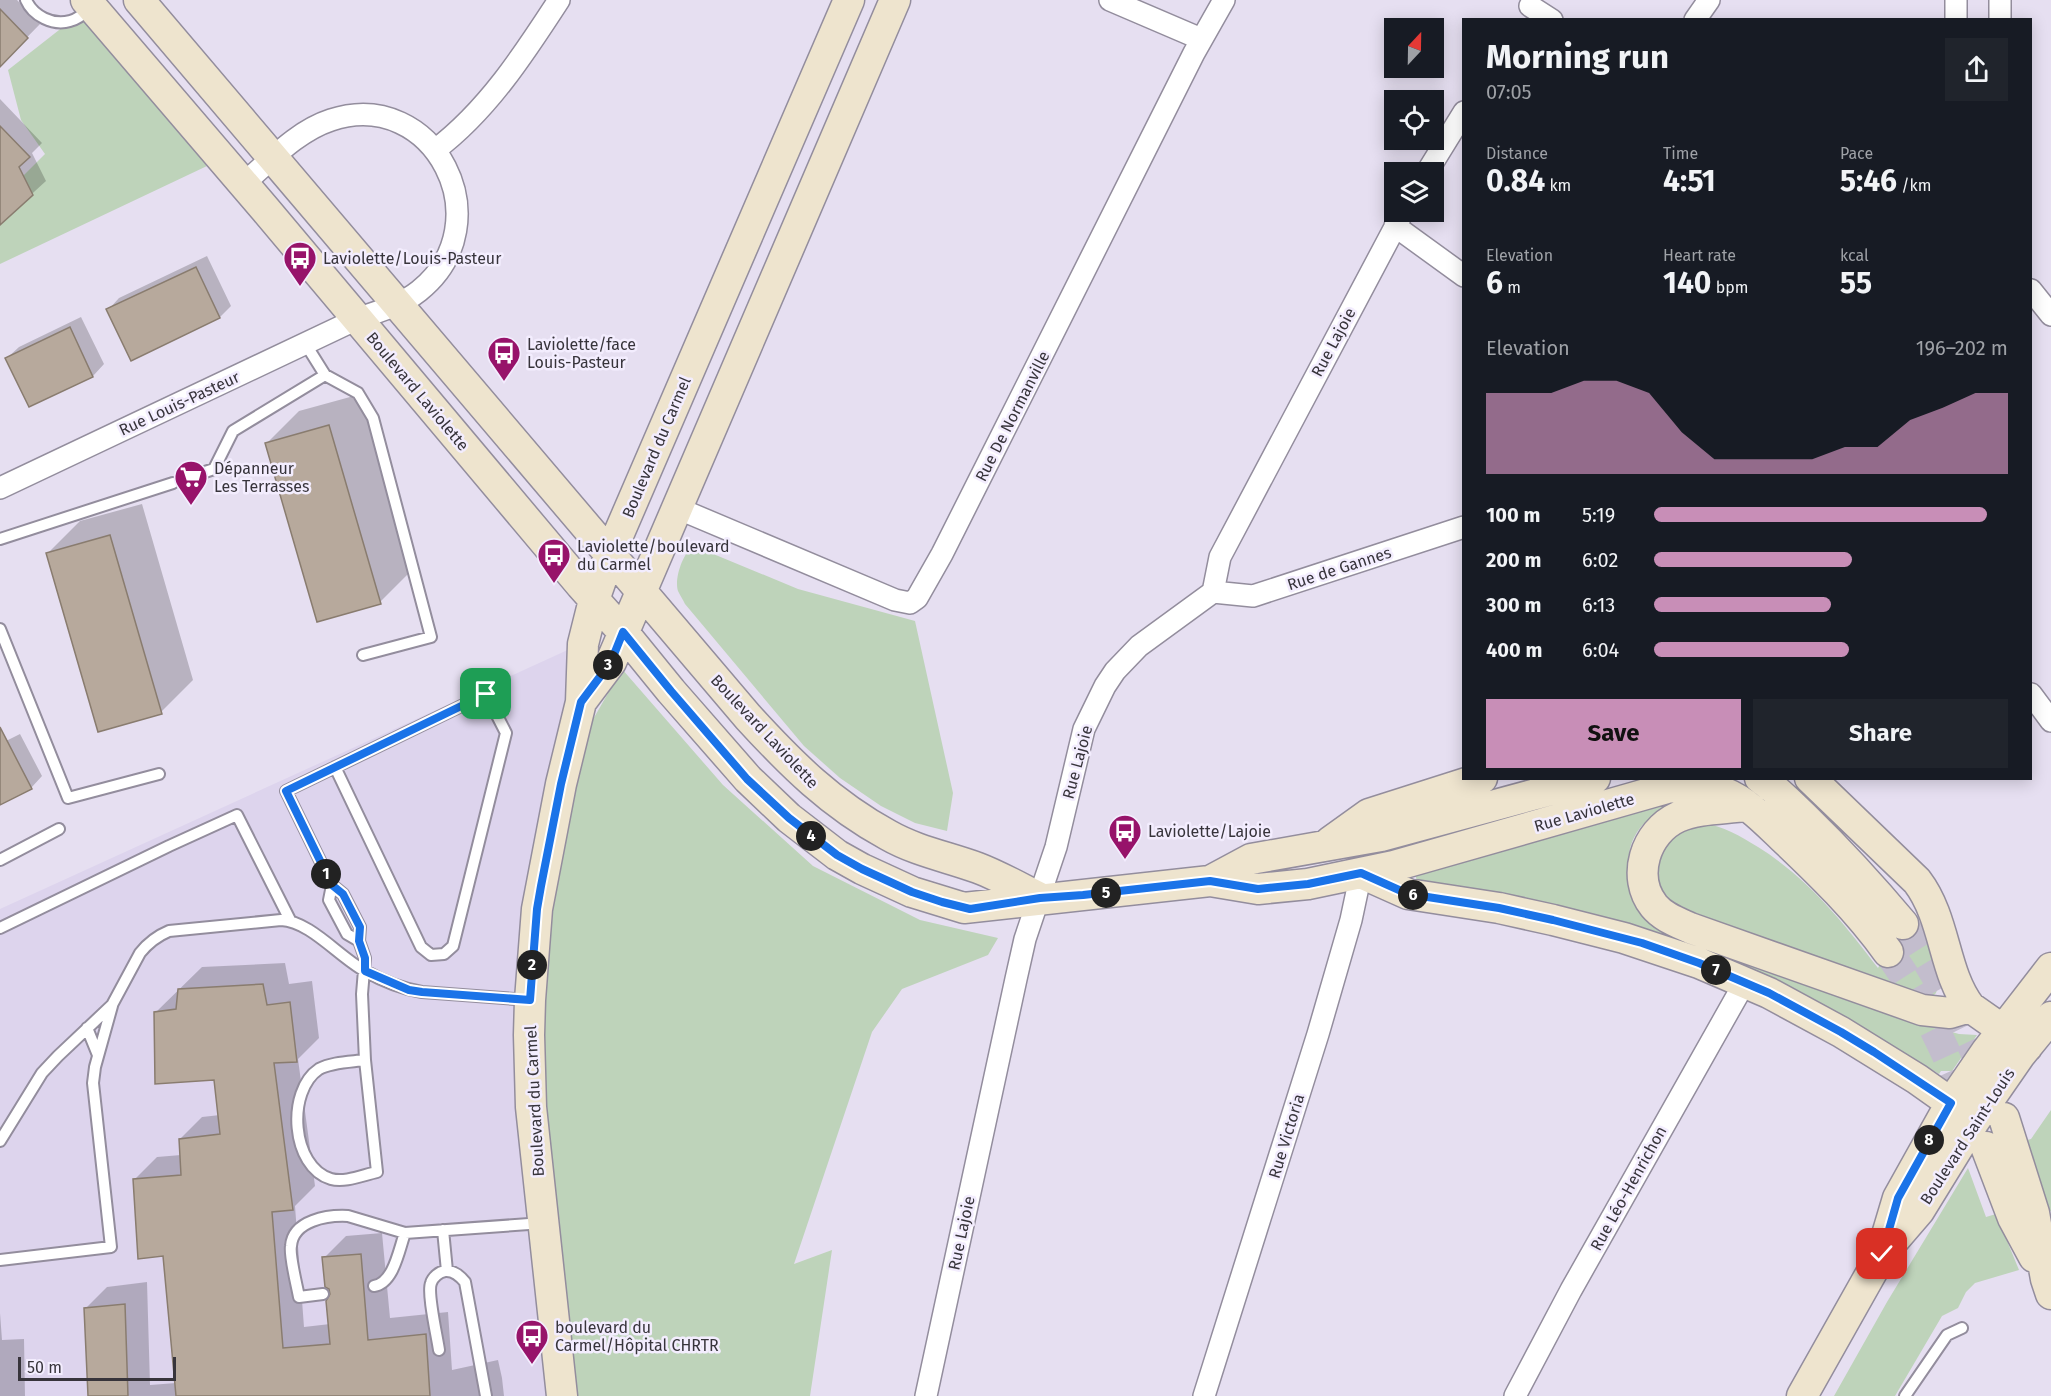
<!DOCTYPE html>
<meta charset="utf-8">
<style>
body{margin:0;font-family:"Fira Sans",sans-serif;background:#20242c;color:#f1f3f6;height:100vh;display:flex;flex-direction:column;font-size:22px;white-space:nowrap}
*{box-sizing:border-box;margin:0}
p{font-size:20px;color:#9ea1a6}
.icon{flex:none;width:33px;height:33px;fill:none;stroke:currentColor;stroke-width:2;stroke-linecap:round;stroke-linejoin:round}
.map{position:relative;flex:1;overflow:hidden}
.details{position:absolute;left:1462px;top:18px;width:570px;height:762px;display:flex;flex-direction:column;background:#171b24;border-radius:0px;box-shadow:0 3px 15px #0003}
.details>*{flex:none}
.needle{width:39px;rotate:22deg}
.buttons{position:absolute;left:1384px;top:18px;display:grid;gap:12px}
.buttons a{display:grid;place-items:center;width:60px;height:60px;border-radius:0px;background:#171b24;box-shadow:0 3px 15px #0003;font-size:30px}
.scale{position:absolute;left:18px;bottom:15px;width:158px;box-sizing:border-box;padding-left:6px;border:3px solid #37343b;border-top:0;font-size:16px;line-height:21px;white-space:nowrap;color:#37343b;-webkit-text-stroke:4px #f3edfe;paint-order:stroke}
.pin{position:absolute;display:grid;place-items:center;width:51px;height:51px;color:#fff;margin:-26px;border-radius:12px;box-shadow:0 3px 9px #0006}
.km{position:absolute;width:30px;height:30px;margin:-15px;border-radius:50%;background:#222;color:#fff;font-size:16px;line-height:30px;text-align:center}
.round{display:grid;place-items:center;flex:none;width:63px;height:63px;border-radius:0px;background:#20242c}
.overview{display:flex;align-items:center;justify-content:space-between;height:102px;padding:0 24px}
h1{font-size:33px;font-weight:700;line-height:45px}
.figures{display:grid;grid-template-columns:repeat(3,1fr);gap:9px;height:102px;padding:6px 24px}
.figures div{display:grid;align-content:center}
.figures b{font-size:30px;font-weight:700}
.figures small{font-size:16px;font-weight:400}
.figures p{font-size:16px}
.chart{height:168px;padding:12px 24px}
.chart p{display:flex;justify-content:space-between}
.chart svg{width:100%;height:108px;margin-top:6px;fill:#c88eb7;opacity:.7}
.cta{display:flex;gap:12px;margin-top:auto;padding:12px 24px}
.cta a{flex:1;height:69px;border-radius:0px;background:#c88eb7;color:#111;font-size:24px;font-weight:700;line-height:69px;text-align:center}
.cta a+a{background:#20242c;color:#f1f3f6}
ul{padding:0 24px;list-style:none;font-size:20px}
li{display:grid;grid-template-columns:96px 72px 1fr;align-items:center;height:45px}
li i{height:15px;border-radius:8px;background:#c88eb7}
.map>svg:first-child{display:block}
.built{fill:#ddd4ed}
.green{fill:#bed3ba}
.shadow{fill:#0003}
.building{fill:#b7a99c;stroke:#897c6f;stroke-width:1.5}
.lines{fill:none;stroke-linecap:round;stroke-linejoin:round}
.secondary-tunnel{stroke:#c3bdcd;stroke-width:30;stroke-dasharray:30 15;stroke-linecap:butt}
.lane-casing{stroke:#938d9d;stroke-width:14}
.street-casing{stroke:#938d9d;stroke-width:24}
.secondary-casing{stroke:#938d9d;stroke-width:33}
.lane{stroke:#fff;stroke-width:10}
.street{stroke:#fff;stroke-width:21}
.secondary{stroke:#eee4ce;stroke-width:30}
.route-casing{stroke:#fff;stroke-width:12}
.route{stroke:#1a73e8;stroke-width:8}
.labels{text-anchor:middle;stroke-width:5;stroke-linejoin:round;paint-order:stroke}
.poi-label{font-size:16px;fill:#37343b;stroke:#f3edfe;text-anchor:start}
.street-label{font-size:16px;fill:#37343b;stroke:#f3edfe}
</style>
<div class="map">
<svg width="2051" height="1396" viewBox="0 0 2051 1396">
<rect width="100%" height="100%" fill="#e6dff1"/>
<!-- built -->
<path class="built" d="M572,648l-14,748h-558v-487z"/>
<!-- green -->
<path class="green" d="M82,12l125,154 -207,98v-69l19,-15 26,-26 -24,-34 -13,-50z
M694,546l104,43 117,32 38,172 -6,38 -32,-8 -34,-17 -41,-28 -36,-32 -119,-142c-2,-4 -5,-9 -7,-13 -4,-12 5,-39 16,-45z
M622,669l101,116 90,81 107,54 78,18 -10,17 -86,34 -30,43 -78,232 38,-14 -22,146h-242l-30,-372 6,-102 29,-168z
M1664,803l3,5c-24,10 -41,32 -38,59 1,10 25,51 32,63l9,6 -61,-17 -192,-37 -2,-9z
M1703,823c20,3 37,13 55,24 50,31 85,75 120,121l33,-58c11,11 31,70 25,83l-4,4 -6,1 -244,-85 -20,-18 -7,-25 3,-14 15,-22z
M1716,953l196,68 47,13 18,1 -25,36h-11l-2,3 -89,-54 -67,-35v-2z
M2051,1110v101l-3,1 -21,-72 4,-1z
M1968,1168l18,49 10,-3 23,56 -44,13 -9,9 -8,16 -16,8 -47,80h-61l53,-94z"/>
<!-- shadow -->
<path class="shadow" d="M0,0h17l23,24 -40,41z
M0,99l42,44 -10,10 14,28 -46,42z
M207,256l24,50 -11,11 -112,-7 11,-12z
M81,317l23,47 -11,12 -63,29 -23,-47 12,-11z
M361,394l51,176 -32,32 -113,-159 32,-32z
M142,504l51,176 -32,32 -113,-159 32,-32z
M20,734l22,42 -11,12 -31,15v-59z
M285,963l4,21 23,-3 7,57 -21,21 17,127 -20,20 9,121 26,-3 2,-30 -8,-36 22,-22 36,-3 8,85 58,-6 4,58 46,-10 4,18 2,18h-415l-4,-87 22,-22 40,-5 3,103 26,-2 -12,-128 -30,-75 23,-23 24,-2 -1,-16 22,-22 18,-2 -5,-37 -60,-65 47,-46z
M0,1313l2,27 22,-1 1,57h-25z"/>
<!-- building -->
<path class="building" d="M0,9l28,29 -28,29z
M0,126l30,31 -11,10 14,28 -33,30z
M196,267l24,51 -89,43 -25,-52z
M70,327l23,50 -64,30 -24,-49z
M329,425l52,179 -64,18 -52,-179z
M110,535l52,179 -64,18 -52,-179z
M0,727l32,62 -32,16z
M263,984l4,21 23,-3 7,60 -23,1 19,147 -21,2 11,136 47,-4 -4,-43 4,-7 -1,-5 -4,-2 -3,-30 39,-3 7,86 58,-6 4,62h-254l-13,-140 -25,3 -5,-80 48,-4 -2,-36 41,-5 -6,-54 -59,4 -1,-72 22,-3 2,-20z
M125,1304l3,92h-40l-4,-88z"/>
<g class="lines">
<!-- secondary-tunnel -->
<path class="secondary-tunnel" d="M1903,924c35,50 62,103 86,159
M1888,952c34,45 60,104 82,156"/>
<defs>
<path id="lane" d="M26,0c7,16 27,26 44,21 8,-2 15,-8 20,-13
M305,343l20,32 33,18 15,25 58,219 -68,18
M184,479l30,-10 19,-38 92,-56
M0,539l173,-56
M0,629l68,169 91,-24
M335,767l86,180 10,8 13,-1 9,-8 53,-213 -20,-39 -200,97 46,94 11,9 17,33 -1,14 6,17 -3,36 3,66 12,112c-14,3 -32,11 -46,7 -40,-12 -45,-88 -12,-110 13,-7 31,-7 46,-9
M0,860l59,-31
M332,885l-3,15 18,34 12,7
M0,928l169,-82 68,-31 53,105
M87,1028l11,27
M0,1141l42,-68 16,-17 54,-51 28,-52c8,-10 17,-17 29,-22l112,-11c29,1 58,37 84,51 16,9 38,18 57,21l107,8
M443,1230l4,41
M405,1233l138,-10
M0,1260l111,-13 -18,-164 2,-16 17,-61
M323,1294l-24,3c-2,-11 -10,-42 -8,-51 2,-26 37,-31 57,-30l57,17c-6,16 -11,50 -31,53
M439,1350c-2,-14 -12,-57 -8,-67 2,-6 8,-11 14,-12 9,-1 15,5 20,11l21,114
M1905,1396l42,-61 15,-7"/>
<path id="street" d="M1110,0l91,39
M1956,0v20
M2000,0v20
M1530,6l22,14
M1695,20l14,-20
M435,150c52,-39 89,-96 124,-150
M1427,172l37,-60
M1395,226l69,50
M2031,290l20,25
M0,488l357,-169c22,-8 43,-13 62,-28 85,-68 15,-205 -88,-171 -34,11 -61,41 -88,64
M677,508l218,92 15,3 7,-5 25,-44 252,-501 30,-53
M1213,592l40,4 211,-69
M2031,694l20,27
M926,1396l90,-417 9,-40 31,-92 28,-118 21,-43 10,-15 24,-25 74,-54 7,-35 183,-345
M1204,1396l114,-362 33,-114 10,-47
M1515,1396l56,-106 174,-308"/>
<path id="secondary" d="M86,0l179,209 316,376 42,47 48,59 77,88 41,39 48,37 25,14 50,23 52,16 246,-27 48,8 50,-5 86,-18 273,-78c20,-3 39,-4 58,5 22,9 40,28 57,44 38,36 76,73 106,115
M139,0l609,717c43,47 83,87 140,118 28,16 60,22 90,33 21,8 42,20 62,30
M581,702l30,-40 284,-662
M1760,778c16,11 31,27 45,40 35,34 67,69 98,106
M1810,778l107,103c29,38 26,91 53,126l57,40
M1746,806c-21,3 -48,2 -68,11 -33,15 -47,60 -24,89 9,11 23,16 36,22l232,82 28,3 20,-6
M1330,842l39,-28 113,-36
M1361,873l47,21 91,14 54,12 71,18 75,25 70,30 72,39 76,47 58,41
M1210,881l41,-22 130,-23 214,-58
M2004,1118l30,95 12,66 5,15
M1986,1147l27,71 21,39
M1884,1245l14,-47 53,-95 35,-51 65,-84
M562,1396l-31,-289 -2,-72 1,-35 7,-91 24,-125 20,-82 2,-58 11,-44 16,-46 239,-554
M1802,1396l80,-142 37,-43 56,-91 45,-65 31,-38"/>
</defs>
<!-- lane casing -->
<use href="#lane" class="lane-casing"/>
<!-- street casing -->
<use href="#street" class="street-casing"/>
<!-- secondary casing -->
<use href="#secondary" class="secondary-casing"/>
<!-- lane -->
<use href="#lane" class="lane"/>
<!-- street -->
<use href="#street" class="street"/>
<!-- secondary -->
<use href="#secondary" class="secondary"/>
</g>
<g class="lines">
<defs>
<path id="route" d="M486,694l-200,97 46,94 11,9 17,33 -1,14 6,17v13l44,19 13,2 108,8 7,-91 4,-23 20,-102 20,-82 30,-40 12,-30 48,59 76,88 42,39 48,37 25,14 50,23 30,10 28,7 70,-11 43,-3 127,-14 48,8 50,-5 53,-11 47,21 91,14 54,12 89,23 57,20 70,30 72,39 33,20 77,51 -53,95 -16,56"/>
</defs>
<!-- route casing -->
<use href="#route" class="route-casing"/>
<!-- route -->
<use href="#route" class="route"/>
</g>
<!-- icons -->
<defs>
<symbol id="bus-pin" viewBox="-11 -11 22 30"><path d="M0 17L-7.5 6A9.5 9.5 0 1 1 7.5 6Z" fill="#97136a" stroke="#f3edfe"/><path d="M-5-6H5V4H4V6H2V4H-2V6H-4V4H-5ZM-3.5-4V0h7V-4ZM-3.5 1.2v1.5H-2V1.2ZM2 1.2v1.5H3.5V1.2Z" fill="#fff"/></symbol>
<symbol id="supermarket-pin" viewBox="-11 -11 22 30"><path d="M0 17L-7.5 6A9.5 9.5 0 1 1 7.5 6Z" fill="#97136a" stroke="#f3edfe"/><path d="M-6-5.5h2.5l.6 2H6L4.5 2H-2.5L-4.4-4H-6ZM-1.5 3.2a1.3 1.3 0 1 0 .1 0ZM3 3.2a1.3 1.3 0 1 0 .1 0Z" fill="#fff"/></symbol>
</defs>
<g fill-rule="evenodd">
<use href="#bus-pin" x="281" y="239" width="38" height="52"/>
<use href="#bus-pin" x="485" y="334" width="38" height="52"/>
<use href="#supermarket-pin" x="172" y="458" width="38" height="52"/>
<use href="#bus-pin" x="535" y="536" width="38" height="52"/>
<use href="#bus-pin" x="1106" y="812" width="38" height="52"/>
<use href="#bus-pin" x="513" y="1317" width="38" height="52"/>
</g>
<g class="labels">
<!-- poi labels -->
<g class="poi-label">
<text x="323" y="264">Laviolette/Louis-Pasteur</text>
<text x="527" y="350">Laviolette/face<tspan x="527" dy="18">Louis-Pasteur</tspan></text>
<text x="214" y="474">Dépanneur<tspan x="214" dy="18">Les Terrasses</tspan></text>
<text x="577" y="552">Laviolette/boulevard<tspan x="577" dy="18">du Carmel</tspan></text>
<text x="1148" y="837">Laviolette/Lajoie</text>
<text x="555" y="1333">boulevard du<tspan x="555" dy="18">Carmel/Hôpital CHRTR</tspan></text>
</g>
<!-- street labels -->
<g class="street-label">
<text transform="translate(1333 342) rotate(-62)" y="6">Rue Lajoie</text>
<text transform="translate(418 391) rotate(50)" y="6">Boulevard Laviolette</text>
<text transform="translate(179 403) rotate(-25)" y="6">Rue Louis-Pasteur</text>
<text transform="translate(1012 416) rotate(-63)" y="6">Rue De Normanville</text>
<text transform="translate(656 447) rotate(-67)" y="6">Boulevard du Carmel</text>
<text transform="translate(1339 568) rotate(-18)" y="6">Rue de Gannes</text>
<text transform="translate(765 731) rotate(47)" y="6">Boulevard Laviolette</text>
<text transform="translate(1077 762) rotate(-75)" y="6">Rue Lajoie</text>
<text transform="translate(1584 812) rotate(-16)" y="6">Rue Laviolette</text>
<text transform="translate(534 1101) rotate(-93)" y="6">Boulevard du Carmel</text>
<text transform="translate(1286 1136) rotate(-73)" y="6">Rue Victoria</text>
<text transform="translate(1967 1136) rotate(-57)" y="6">Boulevard Saint-Louis</text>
<text transform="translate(1628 1188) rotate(-61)" y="6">Rue Léo-Henrichon</text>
<text transform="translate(961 1233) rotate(-78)" y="6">Rue Lajoie</text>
</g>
</g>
</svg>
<div class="buttons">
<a><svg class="needle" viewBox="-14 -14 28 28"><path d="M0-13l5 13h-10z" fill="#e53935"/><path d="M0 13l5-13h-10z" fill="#9ea1a6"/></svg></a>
<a><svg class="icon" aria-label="locate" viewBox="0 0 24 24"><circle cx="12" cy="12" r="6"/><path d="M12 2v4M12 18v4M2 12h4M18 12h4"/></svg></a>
<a><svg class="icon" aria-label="layers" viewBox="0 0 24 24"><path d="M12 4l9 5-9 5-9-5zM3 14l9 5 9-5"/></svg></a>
</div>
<div class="scale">50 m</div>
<div class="pin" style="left:486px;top:694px;background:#1e9e55"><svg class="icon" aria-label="arrive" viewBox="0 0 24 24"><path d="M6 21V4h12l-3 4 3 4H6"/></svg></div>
<div class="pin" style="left:1882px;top:1254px;background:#d93025"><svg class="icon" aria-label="check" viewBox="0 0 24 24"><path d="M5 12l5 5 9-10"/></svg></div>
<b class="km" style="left:326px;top:874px">1</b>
<b class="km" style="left:532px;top:965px">2</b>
<b class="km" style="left:608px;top:665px">3</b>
<b class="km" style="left:811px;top:836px">4</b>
<b class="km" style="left:1106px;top:893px">5</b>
<b class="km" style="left:1413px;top:895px">6</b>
<b class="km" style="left:1716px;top:970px">7</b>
<b class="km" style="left:1929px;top:1140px">8</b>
<section class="details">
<div class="overview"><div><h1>Morning run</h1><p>07:05</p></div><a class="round"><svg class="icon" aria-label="share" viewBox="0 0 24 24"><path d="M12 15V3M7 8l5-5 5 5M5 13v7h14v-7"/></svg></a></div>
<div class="figures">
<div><p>Distance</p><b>0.84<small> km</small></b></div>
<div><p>Time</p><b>4:51</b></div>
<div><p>Pace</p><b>5:46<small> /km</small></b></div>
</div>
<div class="figures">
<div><p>Elevation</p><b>6<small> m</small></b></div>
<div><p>Heart rate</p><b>140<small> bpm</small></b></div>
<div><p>kcal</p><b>55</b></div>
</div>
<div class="chart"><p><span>Elevation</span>196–202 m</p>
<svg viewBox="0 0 160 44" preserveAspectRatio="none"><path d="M0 44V11L10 11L20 11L30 6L40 6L50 11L60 27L70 38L80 38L90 38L100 38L110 33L120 33L130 22L140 17L150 11L160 11V44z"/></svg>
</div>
<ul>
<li><b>100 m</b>5:19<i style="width:94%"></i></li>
<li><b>200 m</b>6:02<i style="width:56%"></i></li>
<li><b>300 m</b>6:13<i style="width:50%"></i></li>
<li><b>400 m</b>6:04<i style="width:55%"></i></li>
</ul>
<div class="cta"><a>Save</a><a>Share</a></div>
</section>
</div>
